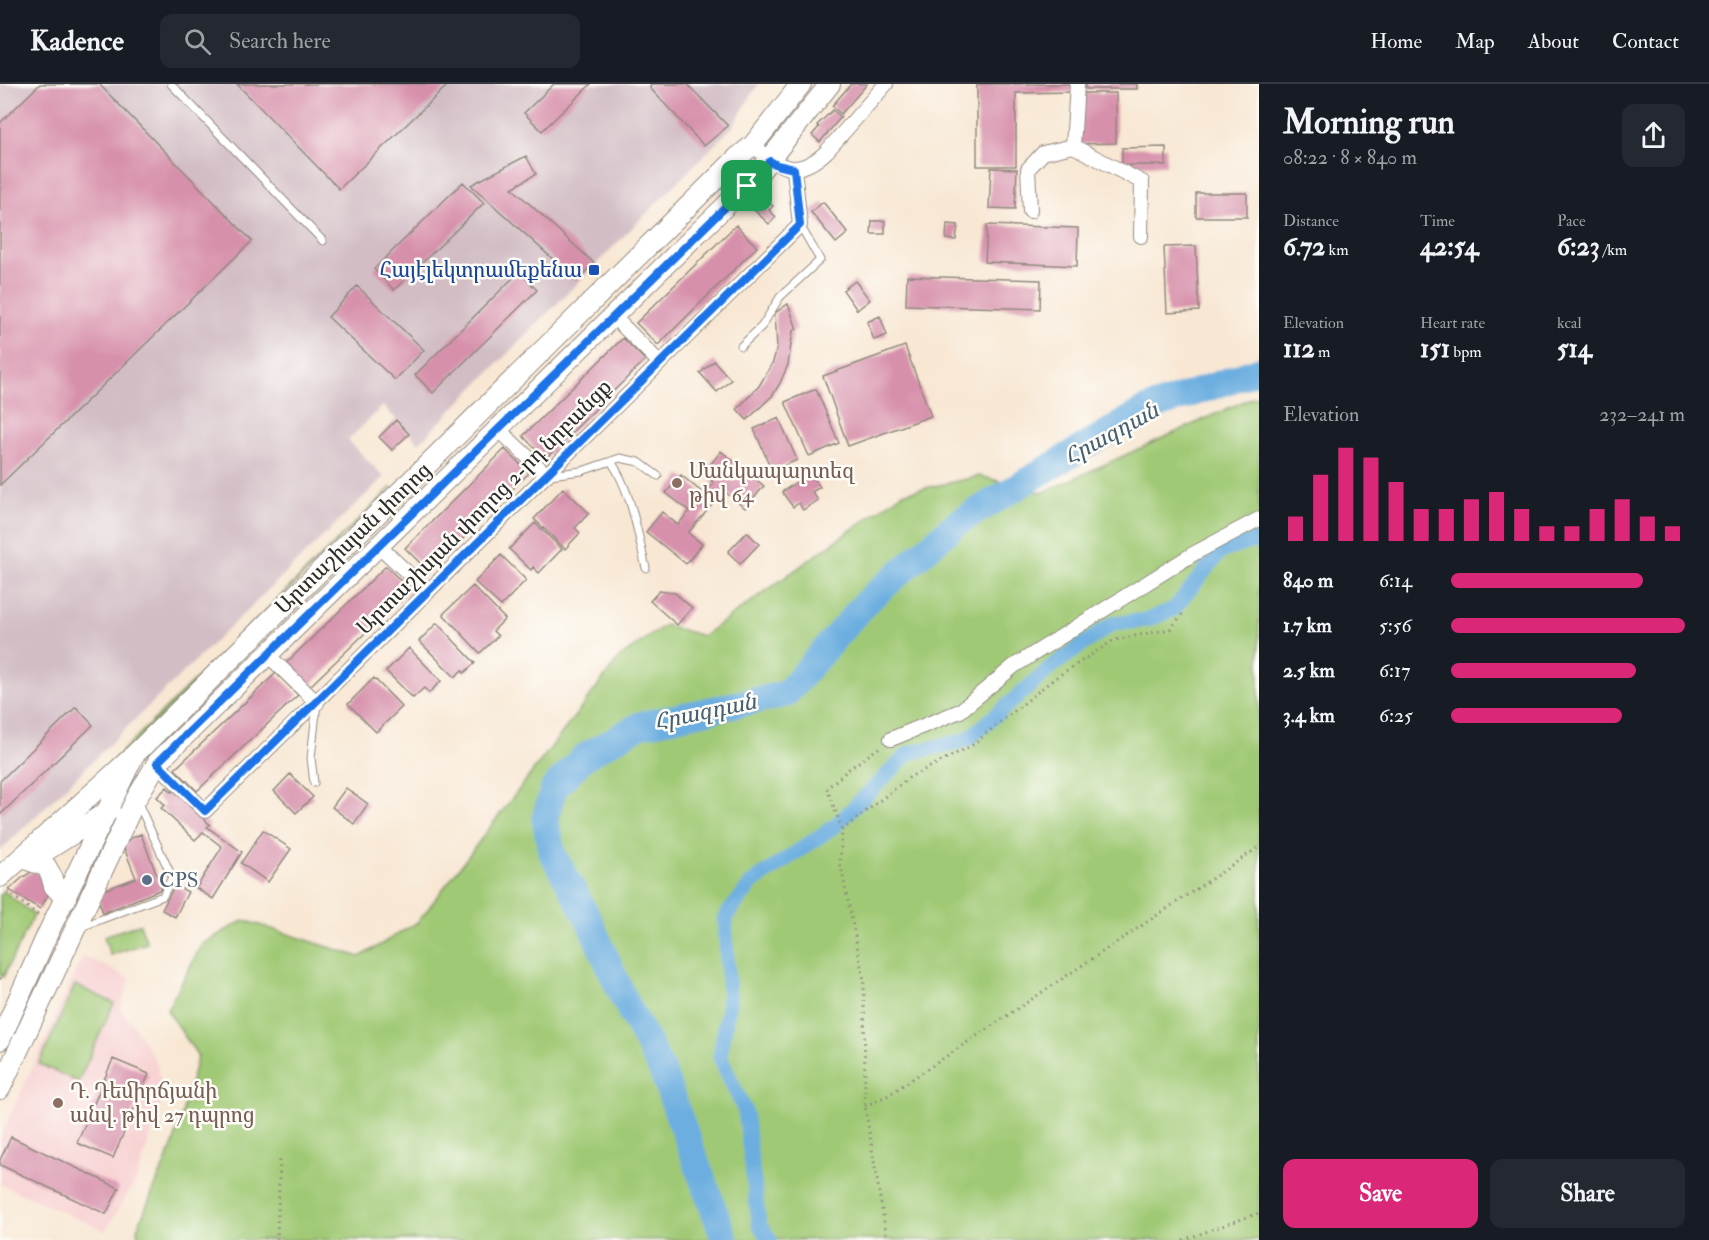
<!DOCTYPE html>
<meta charset="utf-8">
<style>
body{margin:0;font-family:"IM FELL Double Pica","Noto Serif Armenian",serif;background:#242831;color:#f1f3f6;height:100vh;display:flex;flex-direction:column;font-size:22px;white-space:nowrap}
*{box-sizing:border-box;margin:0}
p{font-size:20px;color:#9ea1a6}
.icon{flex:none;width:33px;height:33px;fill:none;stroke:currentColor;stroke-width:2;stroke-linecap:round;stroke-linejoin:round}
.map{position:relative;flex:1;overflow:hidden}
.drawer{display:flex;flex-direction:column;background:#171b24;width:450px}
.drawer>*{flex:none}
.pin{position:absolute;display:grid;place-items:center;width:51px;height:51px;color:#fff;margin:-26px;border-radius:12px;box-shadow:0 3px 9px #0006}
.round{display:grid;place-items:center;flex:none;width:63px;height:63px;border-radius:12px;background:#242831}
.head{display:flex;align-items:center;justify-content:space-between;height:102px;padding:0 24px}
h1{font-size:33px;font-weight:700;line-height:45px}
.stats{display:grid;grid-template-columns:repeat(3,1fr);gap:9px;height:102px;padding:6px 24px}
.stats div{display:grid;align-content:center}
.stats b{font-size:26px;font-weight:700}
.stats small{font-size:16px;font-weight:400}
.stats p{font-size:16px}
.chart{height:168px;padding:12px 24px}
.chart p{display:flex;justify-content:space-between}
.chart svg{width:100%;height:108px;margin-top:6px;stroke:#db2777;stroke-width:6}
.cta{display:flex;gap:12px;margin-top:auto;padding:12px 24px}
.cta a{flex:1;height:69px;border-radius:12px;background:#db2777;color:#fff;font-size:24px;font-weight:700;line-height:69px;text-align:center}
.cta a+a{background:#242831;color:#f1f3f6}
ul{padding:0 24px;list-style:none;font-size:20px}
li{display:grid;grid-template-columns:96px 72px 1fr;align-items:center;height:45px}
li i{height:15px;border-radius:8px;background:#db2777}
header{display:flex;align-items:center;gap:36px;box-sizing:border-box;height:84px;padding:0 30px;background:#171b24;border-bottom:2px solid #363941}
header strong{font-size:28px}
nav{display:flex;gap:33px;margin-inline-start:auto;font-size:21px}
.search{width:420px;height:54px;background:#242831;display:flex;align-items:center;gap:15px;box-sizing:border-box;padding:0 21px;border-radius:12px;color:#9ea1a6;font-size:22px}
main{display:flex;flex:1;min-height:0}
.map>svg:first-child{display:block}
.built{fill:#f7cfd0}
.industrial{fill:#d2bdc5}
.green{fill:#a0c975;stroke:#667a50;stroke-width:1.5}
.lines{fill:none;stroke-linecap:round;stroke-linejoin:round}
.canal{stroke:#6caee0;stroke-width:15}
.river{stroke:#6caee0;stroke-width:27}
.building{fill:#d790ab}
.lane-casing{stroke:#92897f;stroke-width:9}
.street-casing{stroke:#92897f;stroke-width:16}
.secondary-casing{stroke:#92897f;stroke-width:22}
.path{stroke:#92897f;stroke-width:3;stroke-dasharray:1.5 4.5;stroke-linecap:butt}
.lane{stroke:#fff;stroke-width:7}
.street{stroke:#fff;stroke-width:14}
.secondary{stroke:#fff;stroke-width:20}
.route-casing{stroke:#fff;stroke-width:12}
.route{stroke:#1a73e8;stroke-width:8}
.transit-dot{fill:#1a4fb4;stroke:#fdfcf7;stroke-width:2}
.education-dot{fill:#8d6e63;stroke:#fdfcf7;stroke-width:2}
.service-dot{fill:#5c6f8a;stroke:#fdfcf7;stroke-width:2}
.labels{text-anchor:middle;stroke-width:5;stroke-linejoin:round;paint-order:stroke}
.transit-label{font-size:21px;fill:#164399;stroke:#fdfcf7;text-anchor:end}
.education-label{font-size:21px;fill:#785e54;stroke:#fdfcf7;text-anchor:start}
.street-label{font-size:21px;fill:#2b2b2b;stroke:#fdfcf7}
.service-label{font-size:21px;fill:#4e5e75;stroke:#fdfcf7;text-anchor:start}
.water-label{font-size:22px;font-style:italic;fill:#455f73;stroke:#fdfcf7}
</style>
<header>
<strong>Kadence</strong>
<div class="search"><svg class="icon" aria-label="search" viewBox="0 0 24 24"><circle cx="10" cy="10" r="6"/><path d="M15 15l6 6"/></svg>Search here</div>
<nav><a>Home</a><a>Map</a><a>About</a><a>Contact</a></nav>
</header>
<main>
<div class="map">
<svg width="1259" height="1156" viewBox="0 0 1259 1156">
<rect width="100%" height="100%" fill="#fdfcf7"/>
<filter id="ink" filterUnits="userSpaceOnUse"><feTurbulence type="fractalNoise" baseFrequency=".0167" numOctaves="2"/><feDisplacementMap in="SourceGraphic" scale="12" xChannelSelector="R" yChannelSelector="G"/><feConvolveMatrix kernelMatrix="1 2 1 2 8 2 1 2 1" color-interpolation-filters="sRGB"/></filter>
<filter id="wash" filterUnits="userSpaceOnUse"><feTurbulence type="fractalNoise" baseFrequency=".008" numOctaves="4" result="noise"/><feDisplacementMap in="SourceGraphic" scale="24" xChannelSelector="R" yChannelSelector="G"/><feGaussianBlur stdDeviation="1.35" result="paint"/><feColorMatrix in="noise" values="0 0 0 0 0 0 0 0 0 0 0 0 0 0 0 0 0 1.4 0 .05"/><feComposite in="paint" operator="in"/></filter>
<g filter="url(#wash)">
<rect width="100%" height="100%" fill="#f8e7d3"/>
<!-- built -->
<path class="built" d="M83,871l47,24 -10,30 19,24 18,31 6,33 -27,84 -31,50 -105,-47v-46z"/>
<!-- industrial -->
<path class="industrial" d="M0,0h758l-25,42 -314,317 -36,-37 -35,34 36,37 -384,374z"/>
<!-- green -->
<path class="green" d="M1259,312v844h-1120l-2,-11 37,-87 24,-86 -31,-46 35,-66 42,-24 116,37 58,-35 201,-264 46,-33 38,11 200,-143 77,-17 62,17 211,-96z
M392,403l-282,281 -2,-3z
M4,807l30,24 -31,62 -3,-2v-80z
M140,840l7,19 -37,12 -6,-19z
M75,901l39,18 -36,79 -39,-18z"/>
<g class="lines">
<!-- canal -->
<path class="canal" d="M770,1156l-11,-16 -14,-113 -25,-54 9,-56 -4,-84 27,-34 84,-58 73,-72 58,-13 87,-75 58,-41 35,-4 27,-11 46,-57 33,-11 6,1"/>
<!-- river -->
<path class="river" d="M725,1156l-63,-169 -39,-74 -35,-79 -36,-65 -7,-35 9,-30 30,-31 56,-32 146,-31 79,-91 92,-80 188,-113 114,-40"/>
</g>
<g id="blocks">
<!-- building -->
<path class="building" d="M40,0h59l153,157 -252,244v-362z
M237,0h212l-110,105z
M554,0h37l-49,47 -18,-18z
M651,0h36l41,42 -24,20 -54,-58z
M851,0h16l-26,30 -9,-8z
M977,0h95l1,8 -57,1v73h-39z
M1086,0h51v5h-51z
M1079,9h37v50l-37,1z
M833,26l8,7 -21,25 -8,-7 7,-8 -2,-2z
M1166,63v18h-44v-17z
M526,72l10,18 -24,14 82,75 -17,18 -106,-96z
M991,84l26,1 -2,40 -26,-1z
M463,98l21,21 -90,87 -20,-21z
M1196,109h51v24h-51z
M762,112l11,10 -4,4 7,7 -7,7 -18,-17z
M823,118l25,31 -12,10 -25,-31z
M872,137h13v13h-14z
M947,140l11,1 -2,15 -10,-1z
M736,141l21,22 -99,98 -22,-22z
M987,141l91,3 -1,38 -92,-4z
M1196,162l3,65 -32,2 -3,-66z
M519,188l18,18 -104,103 -18,-18z
M907,192l134,4 -1,29 -134,-4z
M855,197l15,19 -13,10 -14,-20z
M357,202l67,64 -29,30 -67,-63z
M788,220l9,25 -4,2 -5,34 -9,20 -7,11 -25,24 -10,-11 22,-23 14,-24 4,-15 -2,-34z
M880,232l7,19 -13,5 -7,-18z
M623,254l22,22 -100,99 -22,-23z
M905,262l26,70 -83,30 -25,-70z
M714,277l17,19 -14,12 -17,-19z
M816,305l23,54 -30,13 -24,-54z
M779,334l18,42 -25,11 -18,-42z
M396,336l13,14 -17,16 -13,-13z
M505,365l24,24 -100,99 -24,-24z
M721,367l43,35 -19,22 -21,-17 -36,42 14,11 -16,20 -40,-32 16,-20 16,13 11,-14 -23,-18 15,-18 23,19 10,-11 -11,-9z
M810,389l10,14 -8,5 6,8 -15,10 -4,-7 -6,4 -11,-15z
M563,404l26,25 -14,15 5,5 -15,16 -31,-30z
M535,439l27,26 -23,24 -6,-6 -2,3 -22,-21z
M747,448l12,12 -19,20 -12,-12z
M501,471l25,25 -25,26 -26,-24z
M386,482l24,24 -101,97 -23,-24z
M473,502l32,33 -12,12 5,5 -18,17 -37,-39z
M659,507l16,2 17,15 -15,17 -27,-24z
M437,539l38,40 -11,10 -2,-3 -7,7 -36,-36z
M409,564l32,33 -12,12 -5,-5 -11,10 -27,-27z
M276,589l22,22 -101,96 -22,-22z
M374,594l28,29 -26,25 -28,-28z
M76,623l17,18 -93,90v-34z
M290,690l23,23 -17,16 -22,-22z
M167,703l5,5 2,-2 36,35 -3,2 35,25 -29,47 -17,-11 26,-41 -19,-15 -8,8 -34,-32 4,-3 -8,-8z
M346,704l22,16 -14,20 -22,-17z
M263,746l28,19 -23,33 -27,-19z
M141,750l21,55 -59,24 -4,-12 5,-11 32,-12 -12,-30 5,-9z
M33,787l13,5 4,15 -10,18 -31,-19 14,-13z
M175,801l13,7 -13,25 -13,-7z
M113,975l36,15 -36,84 -36,-15z
M11,1053l108,51 -13,26 -106,-49v-5z"/>
</g>
</g>
<g filter="url(#ink)">
<use href="#blocks" fill-opacity="0" stroke="#92897f" stroke-width="1.5"/>
<g class="lines">
<defs>
<path id="lane" d="M171,0l152,157
M741,262l21,-20 18,-29 40,-37 -20,-35
M611,377c21,32 26,70 35,107
M549,391l33,-4 38,-13 19,4 19,14
M314,699l-3,-25 6,-55
M81,843l82,-31 9,-19 -34,-74"/>
<path id="street" d="M753,61c26,24 45,34 74,6l59,-67
M1073,62l69,36 -1,54
M1030,127l-2,-42 15,-16 30,-7 4,-62
M613,232l47,47
M498,345l49,46
M379,462l49,46
M268,571l49,48
M891,655l69,-28 54,-45 179,-112 66,-35
M157,679l48,48 595,-586 -6,-56"/>
<path id="secondary" d="M33,775l77,-49
M30,777l16,5 5,9 3,11 12,13
M0,793l128,-116
M0,956l48,-107 86,-178 604,-598 15,-12 48,-61
M0,1005l136,-290 21,-36 600,-588 73,-91"/>
</defs>
<!-- lane casing -->
<use href="#lane" class="lane-casing"/>
<!-- street casing -->
<use href="#street" class="street-casing"/>
<!-- secondary casing -->
<use href="#secondary" class="secondary-casing"/>
<!-- path -->
<path class="path" d="M842,745l-15,-41 22,-19 31,-22
M8,808l30,23
M0,894l5,2
M865,1022l22,-10 372,-249
M277,1156l3,-83
M887,1156l-22,-134 -1,-126 -24,-118 2,-32 68,-53 61,-31 84,-68 59,-38 56,-11 15,-18
M1183,1156l76,-27"/>
<!-- lane -->
<use href="#lane" class="lane"/>
<!-- street -->
<use href="#street" class="street"/>
<!-- secondary -->
<use href="#secondary" class="secondary"/>
</g>
</g>
<g class="lines" filter="url(#ink)">
<defs>
<path id="route" d="M770,77l7,4 17,4 6,56 -595,586 -48,-48 590,-577z"/>
</defs>
<!-- route casing -->
<use href="#route" class="route-casing"/>
<!-- route -->
<use href="#route" class="route"/>
</g>
<!-- markers -->
<rect class="transit-dot" x="588" y="180" width="12" height="12" rx="3"/>
<g class="education-dot">
<circle cx="677" cy="399" r="6"/>
<circle cx="58" cy="1019" r="6"/>
</g>
<circle class="service-dot" cx="147" cy="796" r="6"/>
<g class="labels">
<!-- transit labels -->
<g class="transit-label">
<text x="582" y="193">Հայէլեկտրամեքենա</text>
</g>
<!-- education labels -->
<g class="education-label">
<text x="689" y="394">Մանկապարտեզ<tspan x="689" dy="24">թիվ 64</tspan></text>
<text x="70" y="1014">Դ. Դեմիրճյանի<tspan x="70" dy="24">անվ. թիվ 27 դպրոց</tspan></text>
</g>
<!-- street labels -->
<g class="street-label">
<text transform="translate(484 423) rotate(-45)" y="7">Արտաշիսյան փողոց 2-րդ նրբանցք</text>
<text transform="translate(353 454) rotate(-44)" y="7">Արտաշիսյան փողոց</text>
</g>
<!-- service labels -->
<g class="service-label">
<text x="159" y="803">CPS</text>
</g>
<!-- water labels -->
<g class="water-label">
<text transform="translate(1111 349) rotate(-29)" y="8">Հրազդան</text>
<text transform="translate(705 627) rotate(-12)" y="8">Հրազդան</text>
</g>
</g>
</svg>
<div class="pin" style="left:747px;top:102px;background:#1e9e55"><svg class="icon" aria-label="arrive" viewBox="0 0 24 24"><path d="M6 21V4h12l-3 4 3 4H6"/></svg></div>
</div>
<section class="drawer">
<div class="head"><div><h1>Morning run</h1><p>08:22 · 8 × 840 m</p></div><a class="round"><svg class="icon" aria-label="share" viewBox="0 0 24 24"><path d="M12 15V3M7 8l5-5 5 5M5 13v7h14v-7"/></svg></a></div>
<div class="stats">
<div><p>Distance</p><b>6.72<small> km</small></b></div>
<div><p>Time</p><b>42:54</b></div>
<div><p>Pace</p><b>6:23<small> /km</small></b></div>
</div>
<div class="stats">
<div><p>Elevation</p><b>112<small> m</small></b></div>
<div><p>Heart rate</p><b>151<small> bpm</small></b></div>
<div><p>kcal</p><b>514</b></div>
</div>
<div class="chart"><p><span>Elevation</span>232–241 m</p>
<svg viewBox="0 0 160 44" preserveAspectRatio="none"><path d="M5 44V34M15 44V17M25 44V6M35 44V10M45 44V20M55 44V31M65 44V31M75 44V27M85 44V24M95 44V31M105 44V38M115 44V38M125 44V31M135 44V27M145 44V34M155 44V38"/></svg>
</div>
<ul>
<li><b>840 m</b>6:14<i style="width:82%"></i></li>
<li><b>1.7 km</b>5:56<i style="width:100%"></i></li>
<li><b>2.5 km</b>6:17<i style="width:79%"></i></li>
<li><b>3.4 km</b>6:25<i style="width:73%"></i></li>
</ul>
<div class="cta"><a>Save</a><a>Share</a></div>
</section>
</main>
